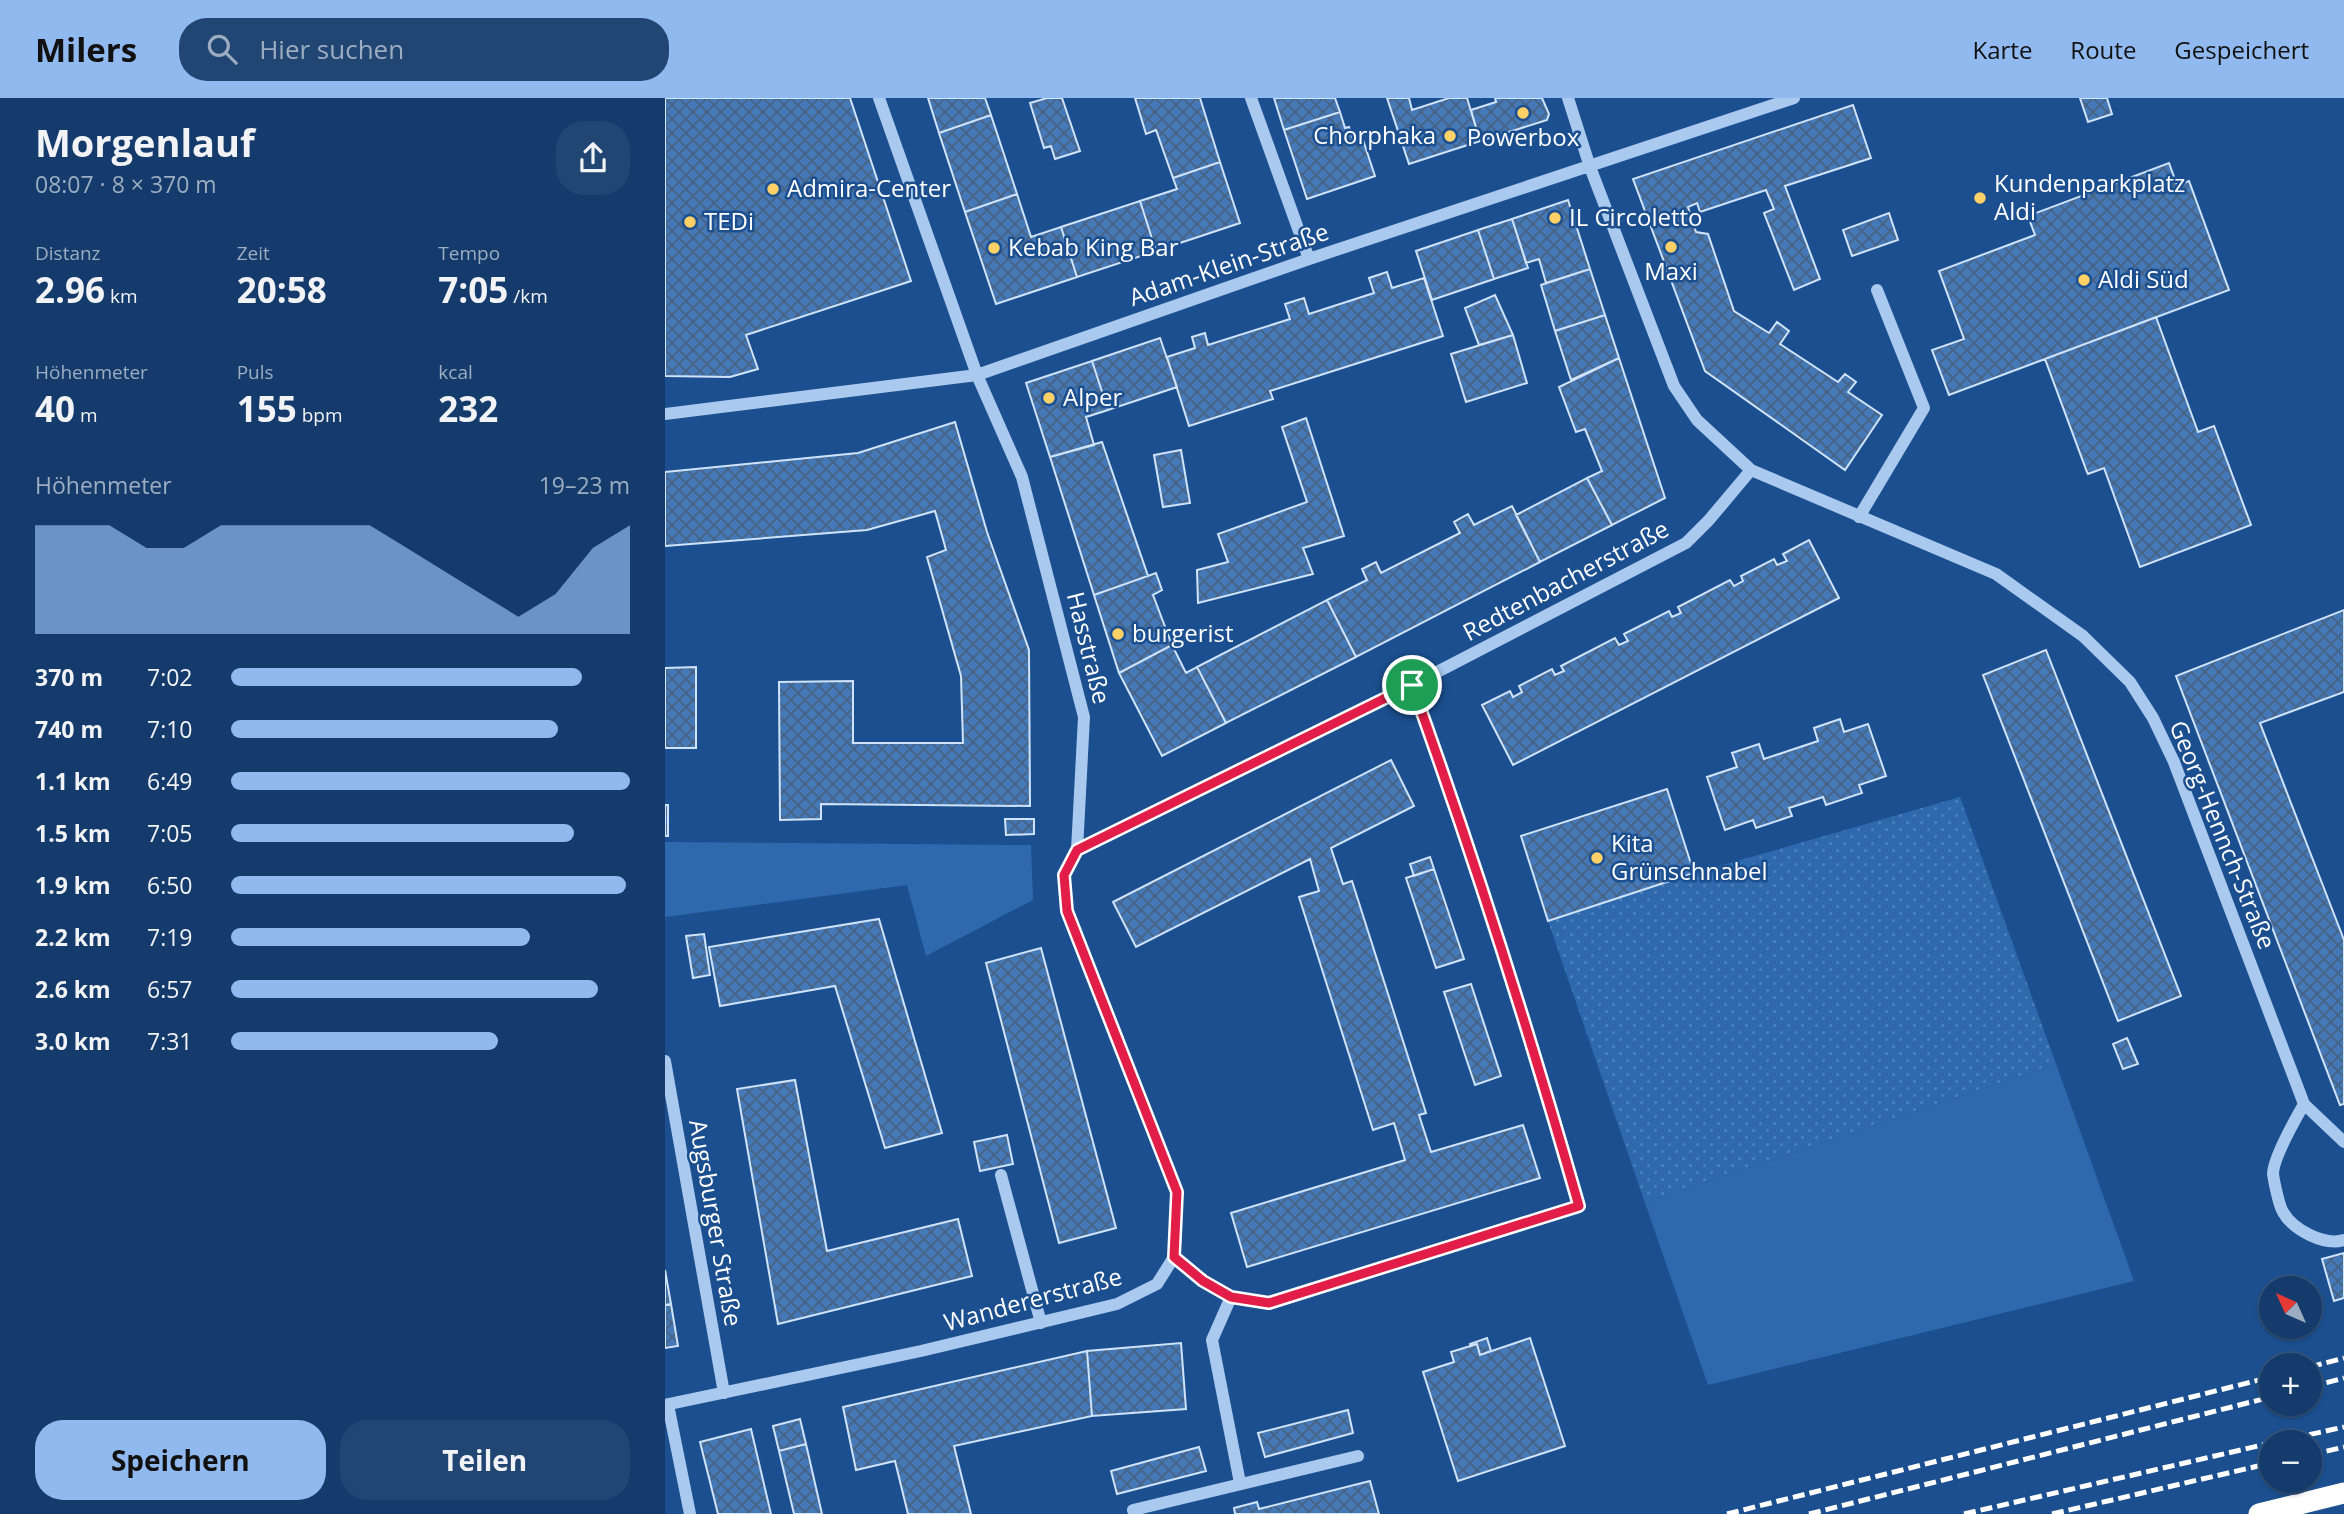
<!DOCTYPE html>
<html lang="de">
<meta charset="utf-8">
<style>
body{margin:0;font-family:"Open Sans",sans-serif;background:#214673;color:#f1f3f6;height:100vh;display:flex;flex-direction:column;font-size:26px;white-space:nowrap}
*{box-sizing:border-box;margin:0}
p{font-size:23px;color:#9dadc1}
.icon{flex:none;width:38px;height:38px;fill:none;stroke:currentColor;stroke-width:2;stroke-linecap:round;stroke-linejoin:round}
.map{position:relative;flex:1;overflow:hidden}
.sheet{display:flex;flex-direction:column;background:#143b6b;width:665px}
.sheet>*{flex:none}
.needle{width:46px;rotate:315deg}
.controls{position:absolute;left:1594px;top:1178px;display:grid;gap:14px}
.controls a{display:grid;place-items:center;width:63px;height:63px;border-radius:50%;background:#143b6b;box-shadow:0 2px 5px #0004,0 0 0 2px #33557e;font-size:35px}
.pin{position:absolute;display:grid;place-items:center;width:60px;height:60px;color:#fff;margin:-30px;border:4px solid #fff;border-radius:50%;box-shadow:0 2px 7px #0007}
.round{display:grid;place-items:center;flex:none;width:74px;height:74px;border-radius:28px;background:#214673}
.headline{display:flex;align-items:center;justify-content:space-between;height:119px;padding:0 35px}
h1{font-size:38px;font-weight:700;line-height:52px}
.stats{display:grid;grid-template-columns:repeat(3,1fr);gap:10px;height:119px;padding:7px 35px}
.stats div{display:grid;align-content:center}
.stats b{font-size:35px;font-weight:700}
.stats small{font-size:19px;font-weight:400}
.stats p{font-size:19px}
.chart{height:196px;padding:14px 35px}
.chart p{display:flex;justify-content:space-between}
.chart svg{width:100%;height:126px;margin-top:7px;fill:#90b9f0;opacity:.7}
.primary-button{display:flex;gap:14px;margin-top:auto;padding:14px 35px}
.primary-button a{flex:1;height:80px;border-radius:28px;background:#90b9f0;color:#111;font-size:28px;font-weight:700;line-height:80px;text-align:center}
.primary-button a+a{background:#214673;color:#f1f3f6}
ul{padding:0 35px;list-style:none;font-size:23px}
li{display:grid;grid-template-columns:112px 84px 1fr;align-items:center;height:52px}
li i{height:18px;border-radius:9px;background:#90b9f0}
header{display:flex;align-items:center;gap:42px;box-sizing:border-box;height:98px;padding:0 35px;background:#90b9f0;color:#111}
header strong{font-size:33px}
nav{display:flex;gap:38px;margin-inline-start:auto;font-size:24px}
.search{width:490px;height:63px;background:#214673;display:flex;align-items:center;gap:18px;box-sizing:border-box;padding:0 24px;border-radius:28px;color:#9dadc1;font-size:26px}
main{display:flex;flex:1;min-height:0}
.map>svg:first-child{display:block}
.green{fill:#2e69ad}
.park{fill:url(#park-dots)}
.building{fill:url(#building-cross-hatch);stroke:#cfe3fa;stroke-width:2}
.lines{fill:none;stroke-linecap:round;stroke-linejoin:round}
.minor{stroke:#a9c9ee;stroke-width:12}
.highway{stroke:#fff;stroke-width:21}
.rail{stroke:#fff;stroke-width:5;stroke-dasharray:12 5;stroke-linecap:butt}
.route-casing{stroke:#fff;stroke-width:14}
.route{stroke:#e11d48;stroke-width:9}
.poi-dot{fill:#ffd166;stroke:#1b4f8f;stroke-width:2.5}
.labels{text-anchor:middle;stroke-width:5;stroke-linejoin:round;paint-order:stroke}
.poi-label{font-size:24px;fill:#fff;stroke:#1b4f8f;text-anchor:start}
.street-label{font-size:24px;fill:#fff;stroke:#1b4f8f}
</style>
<header>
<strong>Milers</strong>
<div class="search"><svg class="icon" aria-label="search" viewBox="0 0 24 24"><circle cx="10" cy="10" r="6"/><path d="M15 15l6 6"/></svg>Hier suchen</div>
<nav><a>Karte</a><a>Route</a><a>Gespeichert</a></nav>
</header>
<main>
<section class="sheet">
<div class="headline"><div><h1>Morgenlauf</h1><p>08:07 · 8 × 370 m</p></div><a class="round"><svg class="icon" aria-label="share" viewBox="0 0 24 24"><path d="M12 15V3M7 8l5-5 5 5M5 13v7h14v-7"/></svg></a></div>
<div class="stats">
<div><p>Distanz</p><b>2.96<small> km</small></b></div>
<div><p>Zeit</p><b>20:58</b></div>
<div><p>Tempo</p><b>7:05<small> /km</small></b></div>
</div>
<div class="stats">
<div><p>Höhenmeter</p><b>40<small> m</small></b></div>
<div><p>Puls</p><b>155<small> bpm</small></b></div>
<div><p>kcal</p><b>232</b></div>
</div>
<div class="chart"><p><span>Höhenmeter</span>19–23 m</p>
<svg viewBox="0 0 160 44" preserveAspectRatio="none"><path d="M0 44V6L10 6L20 6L30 14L40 14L50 6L60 6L70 6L80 6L90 6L100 14L110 22L120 30L130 38L140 30L150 14L160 6V44z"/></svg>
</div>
<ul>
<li><b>370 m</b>7:02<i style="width:88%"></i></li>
<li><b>740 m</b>7:10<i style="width:82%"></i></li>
<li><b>1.1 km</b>6:49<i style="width:100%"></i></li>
<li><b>1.5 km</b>7:05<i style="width:86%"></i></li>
<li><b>1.9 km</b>6:50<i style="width:99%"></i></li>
<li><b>2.2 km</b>7:19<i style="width:75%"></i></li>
<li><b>2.6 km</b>6:57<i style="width:92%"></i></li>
<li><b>3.0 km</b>7:31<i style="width:67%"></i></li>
</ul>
<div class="primary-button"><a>Speichern</a><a>Teilen</a></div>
</section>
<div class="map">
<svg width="1679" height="1416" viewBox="0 0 1679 1416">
<defs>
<pattern id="park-dots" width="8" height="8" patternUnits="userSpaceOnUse" patternTransform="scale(1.75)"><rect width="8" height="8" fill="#2e69ad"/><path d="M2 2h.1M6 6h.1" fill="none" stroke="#4d80b9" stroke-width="1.8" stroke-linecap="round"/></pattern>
<pattern id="building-cross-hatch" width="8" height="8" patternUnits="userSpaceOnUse" patternTransform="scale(1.75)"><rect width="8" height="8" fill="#4478b7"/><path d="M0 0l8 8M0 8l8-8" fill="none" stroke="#486282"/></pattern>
</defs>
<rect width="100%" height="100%" fill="#1b4f8f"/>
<!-- green -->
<path class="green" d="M0,744l366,3 2,55 -107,56 -19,-71 -242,32z
M1391,966l78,217 -426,104 -63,-182z"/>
<!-- park -->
<path class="park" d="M1295,699l96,267 -411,139 -97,-282 175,-56z"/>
<!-- building -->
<path class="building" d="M0,0h185l61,183 -165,54 12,34 -28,8 -65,-1z
M263,0h57l6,17 -52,18z
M382,0h15l18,53 -25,8 -4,-13 -7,2 -14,-45z
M470,0h65l20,64 -47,16 -17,-48 -10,4z
M609,0h61l5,14 -56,18z
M722,0h22l3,12 37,-12h18l13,43 -71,23z
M830,0h47l7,16 -2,6 -67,21 -9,-31 25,-8z
M1415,0h27l5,16 -24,8z
M1188,7l18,53 -86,28 35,93 -26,11 -30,-77 10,-4 -8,-19 -66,22 -3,-9 -9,4 8,25 12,2 26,77 35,22 8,-11 12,9 -9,13 58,38 7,-8 11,8 -8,10 34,23 -37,55 -140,-99 -72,-192z
M675,14l5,16 4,-1 4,13 9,-3 13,39 -68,23 -23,-69z
M326,17l26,79 -52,18 -26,-79z
M555,64l20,61 -84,28 -16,-50 37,-12 -4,-11z
M1504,65l8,22 12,-4 40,109 -280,105 -17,-45 32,-11 -25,-68 96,-36 -7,-19z
M352,96l14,43 30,-10 16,50 -81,27 -31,-92z
M903,102l22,69 -44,14 -7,-24 -13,4 -14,-44z
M475,103l16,50 -79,26 -16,-50z
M1224,115l9,27 -46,16 -9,-26z
M847,121l16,49 -34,11 -16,-49z
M813,132l16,49 -62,21 -16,-49z
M925,171l15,46 -50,16 -14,-46z
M722,174l5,16 32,-10 19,58 -173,55 3,8 -84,27 -22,-69 28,-9 -3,-11 13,-4 3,12 82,-26 -5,-15 19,-6 5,16 65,-21 -5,-15z
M830,197l18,40 -34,10 -14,-37z
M940,217l14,43 -48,22 -16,-49z
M1491,219l42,115 16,-6 37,99 -111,42 -36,-99 -16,6 -1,-2 -42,-113z
M848,237l14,48 -61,19 -15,-48z
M495,240l17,49 -69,23 -16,-49z
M954,260l46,140 -53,27 -25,-47 15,-7 -17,-42 -9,3 -17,-45z
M427,263l16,49 -22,7 8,28 -44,12 -24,-74z
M641,320l38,118 -41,12 10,26 -115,29 -1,-33 31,-8 -10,-28 89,-32 -25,-75z
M290,324l32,110 42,118 1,156 -209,-2v15l-41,1 -1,-138 74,-1v62h110l-2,-67 -34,-119 19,-7 -11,-39 -68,19 -202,16v-74l193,-19z
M437,344l46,134 -54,19 -44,-138z
M516,352l9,53 -27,4 -9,-52z
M922,380l25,47 -72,37 -24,-47z
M847,408l28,56 -184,95 -29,-57 40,-20 -5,-11 14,-7 5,11 79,-40 -6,-11 14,-8 6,11z
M1144,442l30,58 -326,167 -31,-60 28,-14 3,6 9,-5 -3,-6 33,-17 3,6 9,-4 -3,-5 54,-28 4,7 9,-4 -4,-7 45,-23 3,6 9,-4 -3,-6 52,-27 4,6 9,-5 -2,-5 33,-17 3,6 10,-4 -4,-7z
M491,475l6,17 -9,5 19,50 -53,28 -25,-78z
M662,502l29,57 -130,66 -29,-56z
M1679,512v82l-84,31 84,217v164l-4,1 -164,-429z
M507,547l14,28 11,-6 29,56 -64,33 -43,-83z
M1381,552l135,346 -63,25 -135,-346z
M31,569v81h-31v-80z
M1175,621l4,13 24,-8 18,52 -27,9 3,8 -36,12 -3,-8 -34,11 3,8 -36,12 -3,-8 -28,10 -18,-53 30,-10 -5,-14 27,-9 5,15 54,-18 -4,-13z
M726,662l23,46 -83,42 12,36 9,-3 74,232 -7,2 12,37 92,-27 17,53 -293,89 -16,-54 174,-53 -11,-37 -21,7 -74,-233 20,-6 -9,-32 -174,88 -23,-45z
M1002,691l27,84 -146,48 -27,-85z
M0,707h3v31h-3z
M340,721h29v15l-28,1z
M765,759l4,12 -20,7 -4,-12z
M769,771l30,90 -28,9 -30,-90z
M214,821l63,214 -57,15 -50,-162 -115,20 -11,-59z
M39,836l6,41 -17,3 -7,-42z
M376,850l75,280 -57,15 -73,-280z
M806,886l30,92 -26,9 -31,-93z
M1462,940l11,26 -15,5 -10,-25z
M130,982l32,171 131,-32 14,57 -194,48 -41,-235z
M342,1037l6,29 -33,7 -6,-29z
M1679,1155v45l-10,3 -12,-42z
M0,1172l6,34 -6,1z
M6,1206l7,42 -13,2v-43z
M822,1240l4,13 -11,4 -3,-11 -6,2 -1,-2z
M865,1240l35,108 -107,35 -35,-109 31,-10 -3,-10 26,-8 3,11z
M516,1245l5,66 -94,7 -5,-65z
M422,1253l5,65 -138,30 17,68h-63l-13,-53 -39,9 -13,-63z
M683,1312l5,23 -88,24 -7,-24z
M135,1321l6,25 -27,7 -6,-25z
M86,1331l20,85h-53l-18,-72z
M141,1346l16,70h-28l-15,-63z
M534,1349l7,24 -89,23 -6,-23z
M705,1383l9,33h-144l-1,-6 23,-6 2,7z"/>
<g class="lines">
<!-- minor -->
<path class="minor" d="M214,0l98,277 45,102 62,240 -7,133 -13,25 3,36 110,281 -3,65
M586,0l58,161
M903,0l22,69 84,219 23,34 54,50 245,104 87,62 47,46 23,36 21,44 130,342 40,38
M0,316l312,-39 332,-116 485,-161
M1194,419l65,-109 -47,-118
M412,752l335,-165 274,-142 23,-23 42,-50
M0,963l59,332
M1639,1006c-8,14 -31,54 -31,70 1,7 6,32 10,38 10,18 41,34 61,28
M336,1077l40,148
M509,1159l29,24 28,16 38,6 310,-97c-50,-175 -105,-349 -167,-521
M566,1199l-19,43 28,143
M0,1307l256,-54 196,-47 40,-20 17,-27
M3,1307l22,109
M468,1412l225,-54"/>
<!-- highway -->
<path class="highway" d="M1594,1416l85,-21"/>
<!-- rail -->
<path class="rail" d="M1645,1269l34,-9
M1645,1289l34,-9
M1611,1344l68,-15
M1645,1357l34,-8
M1062,1416l544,-137
M1144,1416l462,-117
M1299,1416l307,-71
M1387,1416l219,-51"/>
</g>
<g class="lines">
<defs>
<path id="route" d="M747,587c62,172 117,346 167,521l-310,97 -38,-6 -28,-16 -29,-24 3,-65 -110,-281 -3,-36 13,-25z"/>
</defs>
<!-- route casing -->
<use href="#route" class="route-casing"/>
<!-- route -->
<use href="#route" class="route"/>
</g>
<!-- markers -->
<g class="poi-dot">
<circle cx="858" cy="15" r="7"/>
<circle cx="785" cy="38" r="7"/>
<circle cx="108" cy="91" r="7"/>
<circle cx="1315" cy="100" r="7"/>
<circle cx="890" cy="120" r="7"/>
<circle cx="25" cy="124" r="7"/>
<circle cx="1006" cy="149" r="7"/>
<circle cx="329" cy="150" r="7"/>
<circle cx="1419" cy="182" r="7"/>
<circle cx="384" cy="300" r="7"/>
<circle cx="453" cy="536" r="7"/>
<circle cx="932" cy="760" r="7"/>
</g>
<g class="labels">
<!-- poi labels -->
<g class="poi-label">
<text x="771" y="46" text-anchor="end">Chorphaka</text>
<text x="858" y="48" text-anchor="middle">Powerbox</text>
<text x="1329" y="94">Kundenparkplatz<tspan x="1329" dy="28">Aldi</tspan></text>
<text x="122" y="99">Admira-Center</text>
<text x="904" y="128">IL Circoletto</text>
<text x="39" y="132">TEDi</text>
<text x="343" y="158">Kebab King Bar</text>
<text x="1006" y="182" text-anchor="middle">Maxi</text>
<text x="1433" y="190">Aldi Süd</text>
<text x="398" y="308">Alper</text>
<text x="467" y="544">burgerist</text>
<text x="946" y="754">Kita<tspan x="946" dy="28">Grünschnabel</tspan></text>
</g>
<!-- street labels -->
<g class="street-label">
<text transform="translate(564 167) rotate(-19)" y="8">Adam-Klein-Straße</text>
<text transform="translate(901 483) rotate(-28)" y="8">Redtenbacherstraße</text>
<text transform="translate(423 550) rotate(76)" y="8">Hasstraße</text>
<text transform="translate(1557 737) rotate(68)" y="8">Georg-Hennch-Straße</text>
<text transform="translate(50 1125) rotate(80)" y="8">Augsburger Straße</text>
<text transform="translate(368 1202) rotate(-15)" y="8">Wandererstraße</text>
</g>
</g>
</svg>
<div class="controls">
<a><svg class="needle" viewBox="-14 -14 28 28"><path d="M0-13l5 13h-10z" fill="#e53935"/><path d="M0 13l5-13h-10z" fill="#9dadc1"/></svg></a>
<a>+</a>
<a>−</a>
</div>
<div class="pin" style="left:747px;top:587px;background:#1e9e55"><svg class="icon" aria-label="arrive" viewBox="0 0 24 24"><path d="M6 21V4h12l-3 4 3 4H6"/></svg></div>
</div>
</main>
